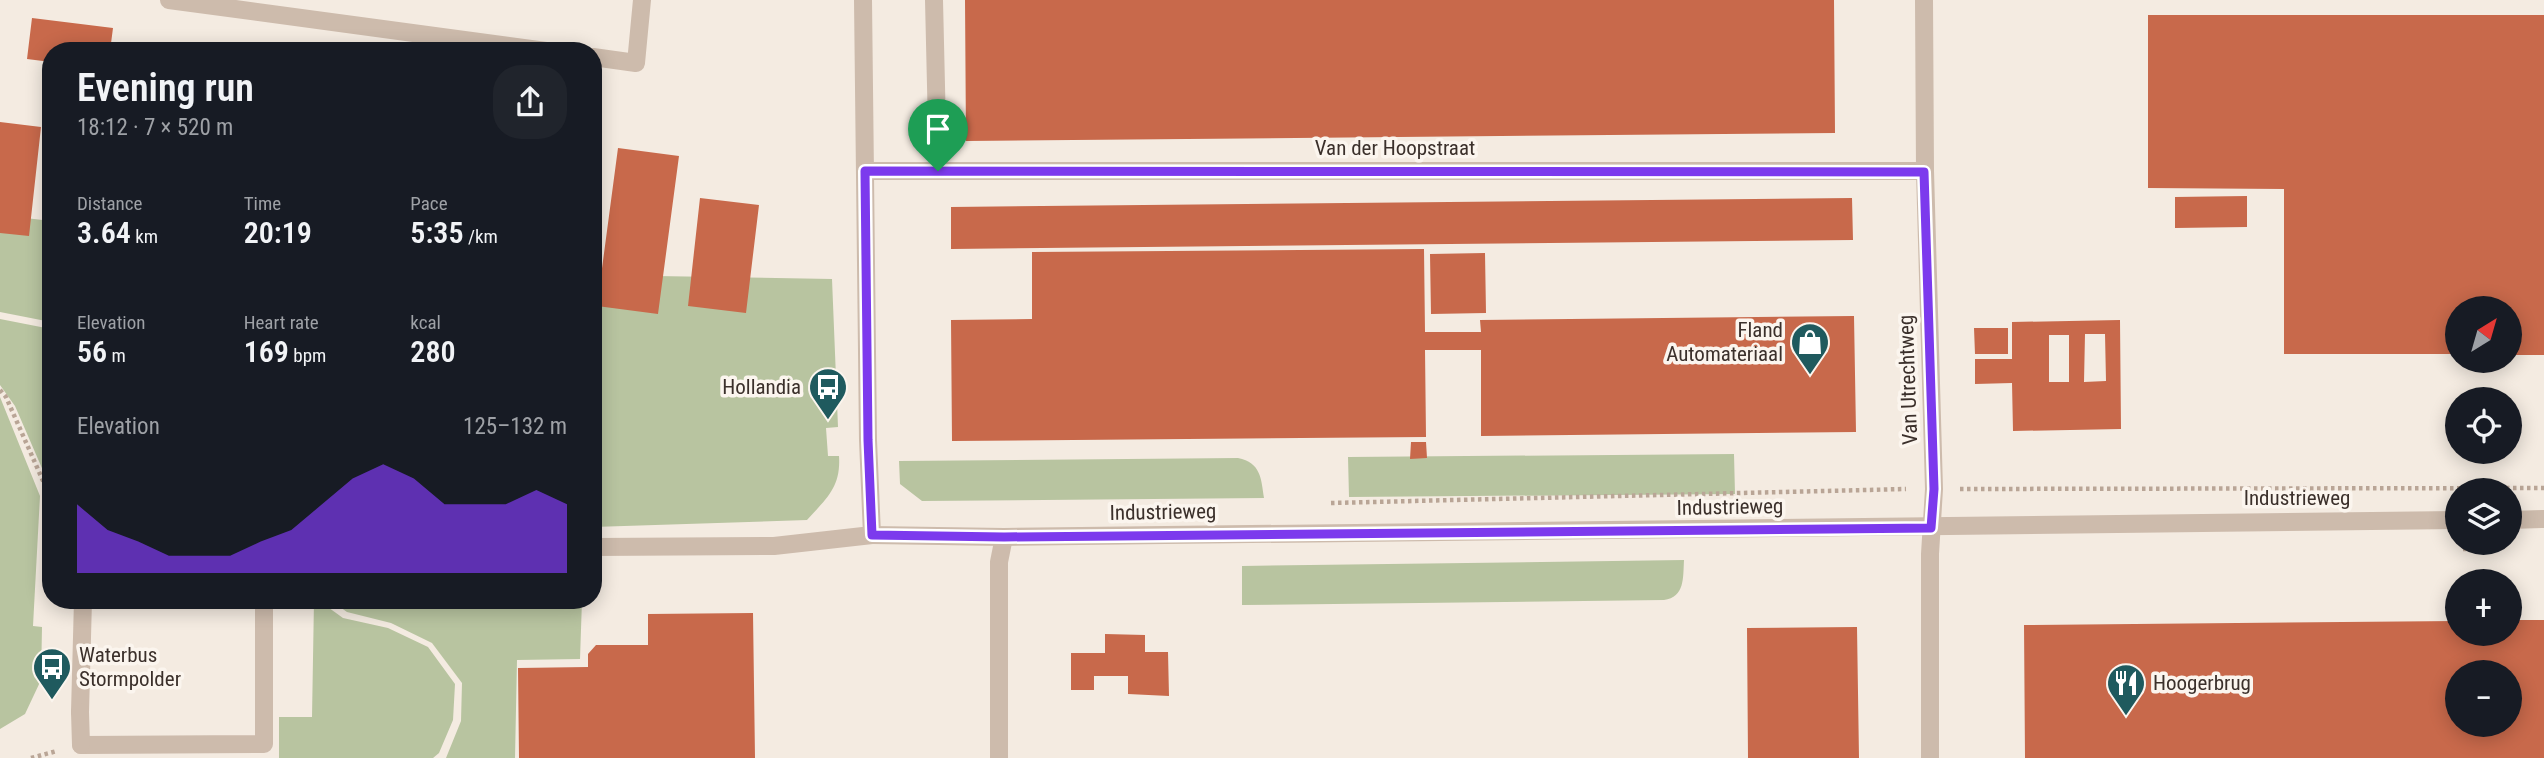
<!DOCTYPE html>
<meta charset="utf-8">
<style>
body{margin:0;font-family:"Roboto Condensed",sans-serif;background:#20242c;color:#f1f3f6;height:100vh;display:flex;flex-direction:column;font-size:26px;white-space:nowrap}
*{box-sizing:border-box;margin:0}
p{font-size:23px;color:#9ea1a6}
.icon{flex:none;width:38px;height:38px;fill:none;stroke:currentColor;stroke-width:2;stroke-linecap:round;stroke-linejoin:round}
.map{position:relative;flex:1;overflow:hidden}
.sheet{position:absolute;left:42px;top:42px;width:560px;height:567px;display:flex;flex-direction:column;background:#171b24;border-radius:28px;box-shadow:0 4px 18px #0003}
.sheet>*{flex:none}
.needle{width:46px;rotate:37deg}
.tools{position:absolute;left:2445px;top:296px;display:grid;gap:14px}
.tools a{display:grid;place-items:center;width:77px;height:77px;border-radius:50%;background:#171b24;box-shadow:0 4px 18px #0003;font-size:35px}
.pin{position:absolute;display:grid;place-items:center;width:60px;height:60px;color:#fff;margin:-72px -30px;border-radius:50% 50% 50% 0;rotate:-45deg;box-shadow:0 0 7px #0007}
.pin .icon{rotate:45deg}
.round{display:grid;place-items:center;flex:none;width:74px;height:74px;border-radius:28px;background:#20242c}
.overview{display:flex;align-items:center;justify-content:space-between;height:119px;padding:0 35px}
h1{font-size:38px;font-weight:600;line-height:52px}
.figures{display:grid;grid-template-columns:repeat(3,1fr);gap:10px;height:119px;padding:7px 35px}
.figures div{display:grid;align-content:center}
.figures b{font-size:30px;font-weight:600}
.figures small{font-size:19px;font-weight:400}
.figures p{font-size:19px}
.chart{height:196px;padding:14px 35px}
.chart p{display:flex;justify-content:space-between}
.chart svg{width:100%;height:126px;margin-top:7px;fill:#7c3aed;opacity:.7}
.map>svg:first-child{display:block}
.green{fill:#b8c4a0}
.building{fill:#c8694b;fill-rule:evenodd}
.lines{fill:none;stroke-linecap:round;stroke-linejoin:round}
.path{stroke:#b9a596;stroke-width:4.5;stroke-dasharray:3.5 3.5;stroke-linecap:butt}
.service{stroke:#cdbbac;stroke-width:18}
.minor{stroke:#cdbbac;stroke-width:18}
.tertiary{stroke:#cdbbac;stroke-width:18}
.route-casing{stroke:#fff;stroke-width:14}
.route{stroke:#7c3aed;stroke-width:9}
.labels{text-anchor:middle;stroke-width:7;stroke-linejoin:round;paint-order:stroke}
.street-label{font-size:21px;fill:#3b302b;stroke:#fbf5ee}
.poi-label{font-size:21px;fill:#3b302b;stroke:#fbf5ee;text-anchor:end}
</style>
<div class="map">
<svg width="2544" height="758" viewBox="0 0 2544 758">
<rect width="100%" height="100%" fill="#f4ebe1"/>
<!-- green -->
<path class="green" d="M0,215l51,6v101l-51,-10z
M593,275l239,4 6,148 -12,1 2,28h11c2,31 -12,42 -32,64l-214,7z
M0,319l51,10v160l-36,-83 -15,-21z
M0,397l40,99 -7,130 9,1 -1,53 -16,34 -25,15z
M1734,454l1,40 -386,3 -1,-40z
M1238,458c23,5 23,20 26,40l-342,3 -22,-17 -1,-23z
M1684,560c-1,18 1,37 -20,40l-422,5v-39z
M314,600h4l25,18 45,10 40,19 27,37 -2,36 -14,33 -6,5h-154v-41h33z
M330,600h252l-2,59 -63,1 -2,98h-69l15,-37 1,-38 -30,-40 -41,-20 -44,-11z"/>
<!-- building -->
<path class="building" d="M965,0h869l1,133 -869,8z
M2148,15h396v340h-34v-47h-53v46h-173v-165l-136,-1z
M32,18l81,10 -3,23h-59v11l-24,-3z
M0,122l41,5 -12,109 -29,-3z
M618,148l61,8 -21,158 -61,-8z
M2247,196v31l-72,1v-31z
M700,198l59,7 -13,108 -58,-7z
M1852,198l1,42 -902,9v-42z
M49,200h2v39l-6,-1z
M1424,249l1,83h56l-1,-12 374,-4 2,116 -375,4v-86h-56l1,87 -474,4 -1,-121 81,-1v-67z
M1485,253l1,60 -55,1 -1,-60z
M2120,320l1,109 -108,2 -1,-48 -37,1v-25h37v-37zM2085,334h20l1,47 -22,1zM2049,335h20v47h-20z
M1974,328h34v26h-33z
M1411,442h15l1,16 -17,1z
M753,613l2,145h-236l-1,-90 70,-1v-13l8,-9h52v-31z
M2510,620h34v138h-519l-1,-133 433,-4v13h53zM2457,672h53v52h-53z
M1857,627l2,131h-111l-1,-130z
M1105,634l40,1v17h23l1,44 -41,-2v-18h-34v14h-23v-37h34z"/>
<g class="lines">
<!-- path -->
<path class="path" d="M0,390l6,7 45,102
M1960,489l584,-1
M1331,503l575,-14
M2463,549l40,-1
M31,758l26,-7"/>
<!-- service -->
<path class="service" d="M169,0l377,51
M593,57l43,6 6,-63
M80,712l3,-112
M81,745l183,-1v-144
M999,758v-196l5,-25"/>
<!-- minor -->
<path class="minor" d="M934,0l4,171
M1924,0l1,171 9,318 -4,65v204
M865,171h1060
M593,547l181,-1 98,-11 -4,-95 -5,-440
M80,712l1,33"/>
<!-- tertiary -->
<path class="tertiary" d="M2510,520l34,-1
M872,535l132,2 1453,-17"/>
</g>
<g class="lines">
<defs>
<path id="route" d="M865,171l1059,1 10,317 -3,39 -927,9 -132,-2 -4,-95z"/>
</defs>
<!-- route casing -->
<use href="#route" class="route-casing"/>
<!-- route -->
<use href="#route" class="route"/>
</g>
<!-- icons -->
<defs>
<symbol id="shop-pin" viewBox="-11 -11 22 30"><path d="M0 17L-7.5 6A9.5 9.5 0 1 1 7.5 6Z" fill="#1f5a5e" stroke="#fbf5ee"/><path d="M-5-2.5h2.3a2.7 3.5 0 0 1 5.4 0H5L5.5 6h-11ZM-1.5-2.5h3a1.5 2.3 0 0 0-3 0Z" fill="#fff"/></symbol>
<symbol id="bus-pin" viewBox="-11 -11 22 30"><path d="M0 17L-7.5 6A9.5 9.5 0 1 1 7.5 6Z" fill="#1f5a5e" stroke="#fbf5ee"/><path d="M-5-6H5V4H4V6H2V4H-2V6H-4V4H-5ZM-3.5-4V0h7V-4ZM-3.5 1.2v1.5H-2V1.2ZM2 1.2v1.5H3.5V1.2Z" fill="#fff"/></symbol>
<symbol id="restaurant-pin" viewBox="-11 -11 22 30"><path d="M0 17L-7.5 6A9.5 9.5 0 1 1 7.5 6Z" fill="#1f5a5e" stroke="#fbf5ee"/><path d="M-5-6h1v4h1v-4h1v4h1v-4h1v5L-1.5 .5V6h-2V.5L-5-1ZM5-6V6H3V1.5H1.5Q1.5-4 5-6Z" fill="#fff"/></symbol>
</defs>
<g fill-rule="evenodd">
<use href="#shop-pin" x="1788" y="320" width="44" height="60"/>
<use href="#bus-pin" x="806" y="365" width="44" height="60"/>
<use href="#bus-pin" x="30" y="645" width="44" height="60"/>
<use href="#restaurant-pin" x="2104" y="661" width="44" height="60"/>
</g>
<g class="labels">
<!-- street labels -->
<g class="street-label">
<text x="1395" y="155">Van der Hoopstraat</text>
<text transform="translate(1908 380) rotate(-92)" y="7">Van Utrechtweg</text>
<text x="2297" y="505">Industrieweg</text>
<text transform="translate(1730 507) rotate(-1)" y="7">Industrieweg</text>
<text transform="translate(1163 512) rotate(-1)" y="7">Industrieweg</text>
</g>
<!-- poi labels -->
<g class="poi-label">
<text x="1783" y="337">Fland<tspan x="1783" dy="24">Automateriaal</tspan></text>
<text x="801" y="394">Hollandia</text>
<text x="79" y="662" text-anchor="start">Waterbus<tspan x="79" dy="24">Stormpolder</tspan></text>
<text x="2153" y="690" text-anchor="start">Hoogerbrug</text>
</g>
</g>
</svg>
<div class="tools">
<a><svg class="needle" viewBox="-14 -14 28 28"><path d="M0-13l5 13h-10z" fill="#e53935"/><path d="M0 13l5-13h-10z" fill="#9ea1a6"/></svg></a>
<a><svg class="icon" aria-label="locate" viewBox="0 0 24 24"><circle cx="12" cy="12" r="6"/><path d="M12 2v4M12 18v4M2 12h4M18 12h4"/></svg></a>
<a><svg class="icon" aria-label="layers" viewBox="0 0 24 24"><path d="M12 4l9 5-9 5-9-5zM3 14l9 5 9-5"/></svg></a>
<a>+</a>
<a>−</a>
</div>
<div class="pin" style="left:938px;top:171px;background:#1e9e55"><svg class="icon" aria-label="arrive" viewBox="0 0 24 24"><path d="M6 21V4h12l-3 4 3 4H6"/></svg></div>
<section class="sheet">
<div class="overview"><div><h1>Evening run</h1><p>18:12 · 7 × 520 m</p></div><a class="round"><svg class="icon" aria-label="share" viewBox="0 0 24 24"><path d="M12 15V3M7 8l5-5 5 5M5 13v7h14v-7"/></svg></a></div>
<div class="figures">
<div><p>Distance</p><b>3.64<small> km</small></b></div>
<div><p>Time</p><b>20:19</b></div>
<div><p>Pace</p><b>5:35<small> /km</small></b></div>
</div>
<div class="figures">
<div><p>Elevation</p><b>56<small> m</small></b></div>
<div><p>Heart rate</p><b>169<small> bpm</small></b></div>
<div><p>kcal</p><b>280</b></div>
</div>
<div class="chart"><p><span>Elevation</span>125–132 m</p>
<svg viewBox="0 0 160 44" preserveAspectRatio="none"><path d="M0 44V20L10 29L20 33L30 38L40 38L50 38L60 33L70 29L80 20L90 11L100 6L110 11L120 20L130 20L140 20L150 15L160 20V44z"/></svg>
</div>
</section>
</div>
